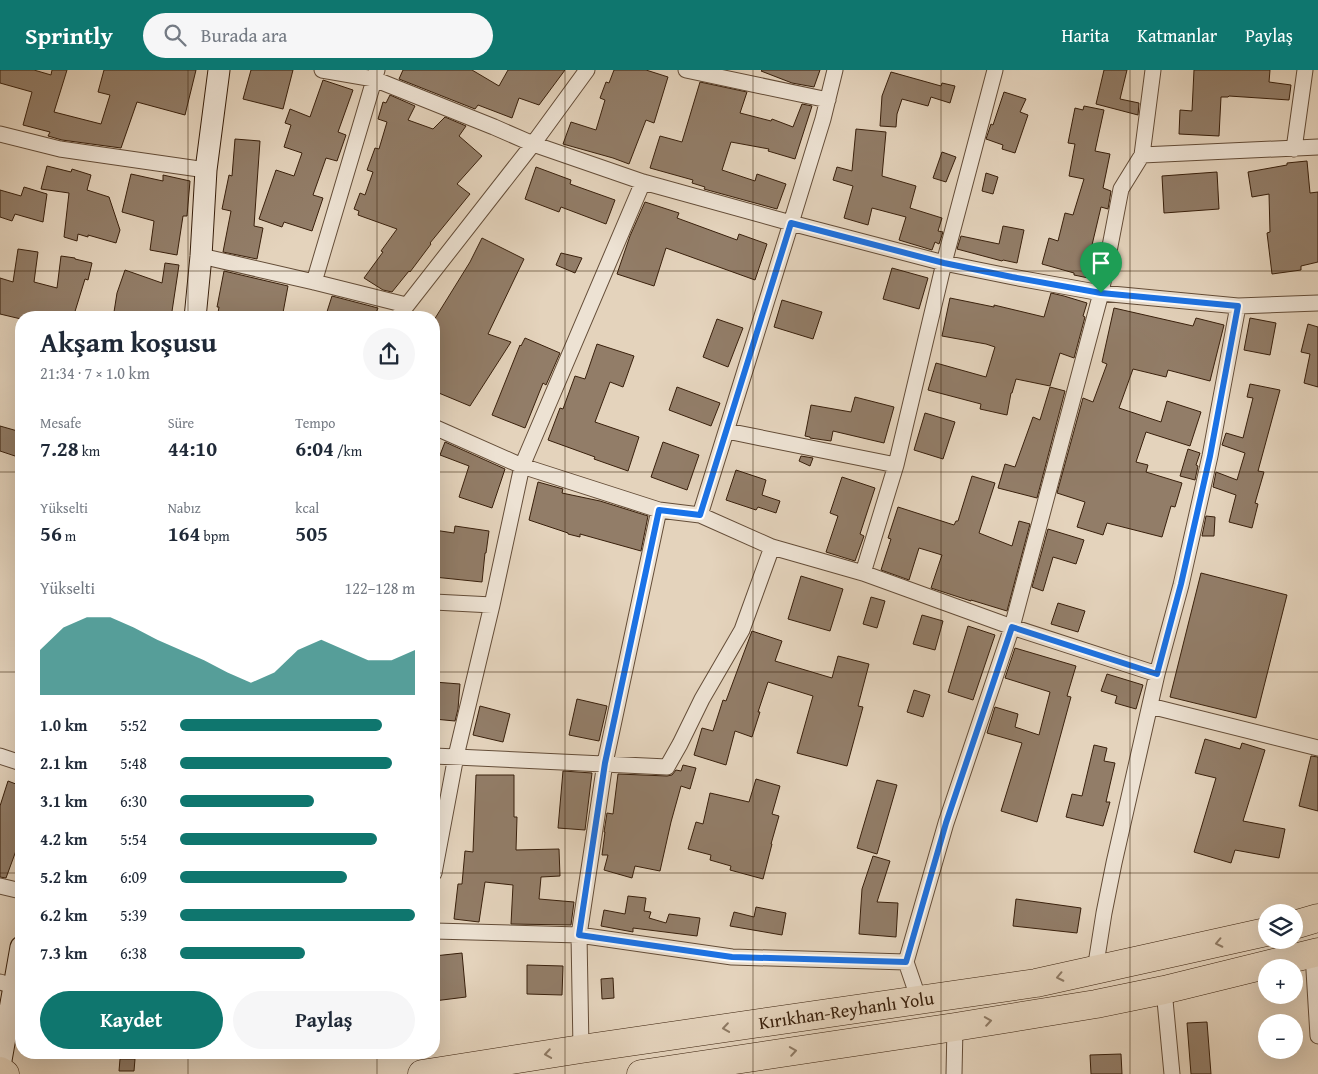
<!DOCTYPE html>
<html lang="tr">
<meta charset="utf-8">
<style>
body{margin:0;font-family:"Gentium Book Plus",serif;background:#f6f6f7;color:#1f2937;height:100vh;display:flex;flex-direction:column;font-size:19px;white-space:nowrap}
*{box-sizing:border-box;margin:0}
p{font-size:16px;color:#747a83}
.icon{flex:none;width:28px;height:28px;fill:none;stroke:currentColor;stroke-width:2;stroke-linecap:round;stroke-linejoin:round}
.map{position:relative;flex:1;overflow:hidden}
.details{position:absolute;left:15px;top:241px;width:425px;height:748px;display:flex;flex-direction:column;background:#fff;border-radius:20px;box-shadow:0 5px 20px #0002}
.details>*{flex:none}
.fabs{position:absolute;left:1258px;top:834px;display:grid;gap:10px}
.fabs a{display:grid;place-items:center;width:45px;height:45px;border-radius:50%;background:#fff;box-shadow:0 5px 20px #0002;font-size:25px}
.pin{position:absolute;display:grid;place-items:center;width:42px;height:42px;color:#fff;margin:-51px -21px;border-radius:50% 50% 50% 0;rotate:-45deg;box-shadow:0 0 5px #0007}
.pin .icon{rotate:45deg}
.round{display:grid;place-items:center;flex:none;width:52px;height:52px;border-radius:26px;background:#f6f6f7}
.overview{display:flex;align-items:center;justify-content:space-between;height:85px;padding:0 25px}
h1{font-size:28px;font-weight:800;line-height:38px}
.figures{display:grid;grid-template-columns:repeat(3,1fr);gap:8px;height:85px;padding:5px 25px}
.figures div{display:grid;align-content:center}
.figures b{font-size:21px;font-weight:800}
.figures small{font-size:14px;font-weight:400}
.figures p{font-size:14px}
.chart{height:140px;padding:10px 25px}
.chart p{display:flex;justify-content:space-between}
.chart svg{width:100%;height:90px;margin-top:5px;fill:#0f766e;opacity:.7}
.cta{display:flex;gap:10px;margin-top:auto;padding:10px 25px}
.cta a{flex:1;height:58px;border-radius:30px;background:#0f766e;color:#fff;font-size:20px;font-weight:800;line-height:58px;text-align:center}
.cta a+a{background:#f6f6f7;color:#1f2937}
ul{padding:0 25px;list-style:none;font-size:16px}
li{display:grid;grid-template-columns:80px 60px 1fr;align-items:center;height:38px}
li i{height:12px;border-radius:6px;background:#0f766e}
header{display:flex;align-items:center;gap:30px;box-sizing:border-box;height:70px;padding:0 25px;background:#0f766e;color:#fff}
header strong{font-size:24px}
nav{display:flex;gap:28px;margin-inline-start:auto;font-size:18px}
.search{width:350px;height:45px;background:#f6f6f7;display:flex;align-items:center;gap:12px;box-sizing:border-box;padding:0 18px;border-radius:28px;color:#747a83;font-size:19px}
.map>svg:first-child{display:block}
.building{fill:#927d68;stroke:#39200c}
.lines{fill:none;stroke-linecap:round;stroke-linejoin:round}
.street-casing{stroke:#644d38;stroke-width:17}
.secondary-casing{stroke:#39200c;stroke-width:23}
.highway-casing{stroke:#39200c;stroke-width:29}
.street{stroke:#ede2d3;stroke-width:15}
.secondary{stroke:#ede2d3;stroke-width:21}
.highway{stroke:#e4d3bc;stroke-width:28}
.oneway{stroke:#8e7a64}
.route-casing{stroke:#fff;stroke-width:10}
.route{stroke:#1a73e8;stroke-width:6}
.grid{fill:none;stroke:#39200c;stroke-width:1;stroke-opacity:0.55}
.labels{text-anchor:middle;stroke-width:4;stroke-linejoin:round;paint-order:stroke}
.street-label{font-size:18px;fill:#39200c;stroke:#ede2d3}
</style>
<header>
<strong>Sprintly</strong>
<div class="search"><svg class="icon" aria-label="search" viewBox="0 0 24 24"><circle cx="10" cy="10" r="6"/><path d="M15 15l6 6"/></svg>Burada ara</div>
<nav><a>Harita</a><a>Katmanlar</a><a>Paylaş</a></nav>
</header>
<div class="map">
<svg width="1318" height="1004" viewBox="0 0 1318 1004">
<rect width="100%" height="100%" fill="#e4d3bc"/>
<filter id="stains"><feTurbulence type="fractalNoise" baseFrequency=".004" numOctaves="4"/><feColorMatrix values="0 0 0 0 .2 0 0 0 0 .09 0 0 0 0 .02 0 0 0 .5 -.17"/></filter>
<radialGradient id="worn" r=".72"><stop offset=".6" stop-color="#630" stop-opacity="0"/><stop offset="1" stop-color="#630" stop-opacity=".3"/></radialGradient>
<!-- building -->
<path class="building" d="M0,0h34l17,5 1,-5h15l-13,42 47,12 9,-29 -12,-3 6,-22h92l-11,45 -48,-13 -16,46 -59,-8 -14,-4 2,-4 -27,-7 9,-33 -32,-9z
M251,0h42l-10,39 -40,-10z
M403,0h69l27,16 9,-16h57l-26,35 -20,-7 -7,20 -34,-13 -3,4 -76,-30z
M614,0h32l22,7 -14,46 -8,-3 -17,44 -16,-6 -50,-14 8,-22 25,8 9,-30 -5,-2 6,-16 3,1z
M762,0h58l-6,17 -22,-4 -31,-12z
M1104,0h23l-7,29 19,4 -1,12 -42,-11z
M1194,0h76l-1,12 22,3 -2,15 -60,-4 -1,1h-7l-2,39 -40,-2 1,-24 12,1z
M891,2l50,14 1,-3 13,3 -5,17 -19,-6 -3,9 -26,-7 -5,15 -1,13 -16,-1 2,-30z
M323,10l30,10 -15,42 8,3 -9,26 -11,-3 -13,37 10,3 -11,33 -28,-9 -2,5 -23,-8 17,-49 18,6 8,-23 -18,-6 7,-22 -6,-2 5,-14 20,8z
M700,12l47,10 -7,21 31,8 1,-2 21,8 9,-23 10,2 -17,53 -27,-8 1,-2 -38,-7 -9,28 33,11 2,-7 29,10 -9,25 -73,-20 1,-2 -13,-4 1,-3 -43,-12 10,-32 22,6z
M1004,22l22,7 -6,13 8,3 -13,38 -13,-4 1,-4 -17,-6 5,-15 2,1z
M390,25l25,11 -7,14 25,9 12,-12 21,9 -7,10 23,20 -25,28 13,10 -40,49 1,1 -21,28 -1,-1 -17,21 -9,-2 -19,-12 19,-26 -2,-1 16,-22 -39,-14 1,-4 -5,-2 6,-16 5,2 8,-23 -6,-2 8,-22 4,1 8,-27 -9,-3 5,-17 3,1z
M1084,36l20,4 -9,41 15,3 -7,34 8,3 -3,18 -7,-2 -9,38 8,2 -7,32 -19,-4v-2l-32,-9 7,-26 9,3 7,-28 8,2 11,-36 -15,-3 6,-32 -7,-1 7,-35 8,2z
M856,59l30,3 -4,44 34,10 -6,22 32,10 -4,13 5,1 -4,12 -4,-2 -3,8 -33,-10 7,-23 -34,-9 -4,17 -24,-7 9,-32 -20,-6 4,-13 15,4z
M235,69l25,2 -6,85 9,2 -6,31 -34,-7 8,-41 -9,-2 7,-34 3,1z
M942,82l14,5 -10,25 -13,-4z
M1307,91l3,32 8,-1v70l-17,4v4l-29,4 -5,-41 3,-1 -1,-38 -17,3 -4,-25 39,-7v-2z
M47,96l24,6 1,-3 19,6 -4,15 22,7 11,33 -4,13 -28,-8v2l-10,-3 -1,7 -13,-4 5,-44 -28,-4z
M536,97l35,13 -1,4 45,16 -9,24 -45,-17 -2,5 -34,-13z
M1217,102l2,37 -55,4 -2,-37z
M986,103l12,4 -5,17 -11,-3z
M131,104l32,7v-6l27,6 -3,35h-4l-6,39 -27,-5 4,-29 -32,-9z
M24,117l23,7 -4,28 -28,-8 -3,7 -12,-4v-27l21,6z
M645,132l34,11 -2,5 60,22 2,-6 28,10 -12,36 -89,-32 -12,38 -37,-12 13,-38z
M1003,156l21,4 -7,33 -14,-3 -1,1 -45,-12 4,-13 38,8z
M482,168l42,21 -36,75 23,8 -41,64 -36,-15v-71l36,-58z
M18,179l20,3 -4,30 23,6 4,-32 14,2v1l17,4 -4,17 -3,-1 -12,39h-52v1l-21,-5v-36l13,4z
M561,183l21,5 -7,15 -19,-8z
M165,193l14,2 -8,53h-43l1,-3 -15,-3 3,-19 8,-23 37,13z
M892,198l36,10 -9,31 -36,-10z
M224,201l64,15 -6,32h-8l-26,-5 -1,5h-30l2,-11h-2z
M1051,223l13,3 23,7 -4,13 2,1 -11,41 -14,-5 -10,33 -34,-7 -4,14h-1l-4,22 -27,-6 1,-5 -53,-14 8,-27 50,14 9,-30 -9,-3 -44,-8 8,-38 44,9v-2l50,12z
M332,226l46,12 -4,10h-49z
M782,230l40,12 -9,27 -39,-12z
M1114,238l79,18 3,-8 28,7 -14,56 -42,-11 -2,7 -33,-8 -14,39 42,14 6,-21 34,11 -11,34 -44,-14 -10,30 12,3 -2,7 36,11 -7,24 -4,-1 -9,31 -55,-14 -4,12 -26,-8 8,-25 -28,-9 26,-95 10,4 14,-38 -5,-2z
M1250,248l26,5 -6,32 -26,-5z
M717,249l26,9 -15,39 -25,-10z
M1308,254l10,3v60l-14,-4 6,-29 -9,-2z
M525,268l35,15 -14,32 -3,-2 -18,45 -33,-13 28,-70 1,1z
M597,274l37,12 -11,31 -13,-5 -15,40 44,15 -11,34 -34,-12 1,-2 -47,-17 12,-32 3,1 12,-33 10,3z
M1250,314l30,6 -22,81 6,1 -9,31 3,1 -6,24 -23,-6 7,-27 -23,-8 3,-15 21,8 8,-27 -23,-8 4,-12 17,5 10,-40 -6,-1z
M677,317l43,16 -9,23 -42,-16z
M1050,317l15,4 -28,107 -39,-10 7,-24 10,3 18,-50 7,3z
M855,327l39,10 -10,36 -51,-12 -2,10 -21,-3v-1l-5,-1 6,-31 40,7z
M925,343l30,9 -12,37 -29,-9z
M0,356l21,6v26l-21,-7z
M445,372l60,27 -13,39 -33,-11 10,-31 -29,-11z
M663,372l36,13 -12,35 -36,-13z
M1188,379l12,4 -4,12 2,1 -3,14 -15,-4z
M801,386l12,2 -3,8 -11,-5z
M736,400l30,10 -4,15 18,6 -4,12 -18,-6 -2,3 -30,-10z
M972,406l23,7 -16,50 33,13 7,-25 11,3 -23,87 -36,-11v1l-40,-13 11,-33 -23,-7 -10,32 -28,-10 10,-31 -3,-1 10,-31 56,18 2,-4h2z
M842,407l33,11 -15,46 4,2 -9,25 -29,-9 12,-36 -8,-3z
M538,412l25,7 -1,4 38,8 48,15 -7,35 -61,-17v3l-12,-3v-1l-39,-13z
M1206,446l9,1 -1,19h-12z
M455,456l34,5 -3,22h-1l-3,29 -48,-5v-47l20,3z
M1048,459l36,11 -8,24 -23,-7 -10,34 -11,-4z
M1201,503l86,22 -31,123 -86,-21z
M801,506l42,13 -13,42 -42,-12z
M871,527l14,4 -8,27 -14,-4z
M1058,533l27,8 -7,21 -27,-8z
M922,545l21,6 -8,29 -22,-6z
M968,556l27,9 -22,65 -25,-8z
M752,561l30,10 -7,20 57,17 6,-22 31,8 -11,42 5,1 -16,59 -50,-13 16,-57 -45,-14 -10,30h2l-8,25 -17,-6 -9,34 -32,-10 8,-27 11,3 10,-31 3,1z
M1015,578l61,18 -9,30 4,1 -34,125 -36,-11 21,-68 -35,-10 8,-26 23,7 -3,13 24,8 11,-43 -45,-14z
M1107,604l36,11 -7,24 -21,-6 2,-7 -16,-5z
M434,612l26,2 -2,25 -3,12 -21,-2z
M914,620l16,5 -7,22 -16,-5z
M577,629l30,7 -8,35 -30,-6z
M480,636l30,8 -7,28 -30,-7z
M1205,669l35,10 2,-6 23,7 -22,71 42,8 -6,29 -44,-8 -4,13 -37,-11 22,-74 -21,-5z
M1094,675l13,3 -3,13 11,2 -9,39h4l-7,24 -37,-9 6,-23 10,2z
M1311,686l7,1v54l-19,-5z
M683,695l13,3 -6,21 -9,-3 -10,36 -11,49 -25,-5 -3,12 -28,-8 4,-15h-6l3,-23h-1l3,-19 6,1 5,-40 49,2 5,-1 4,-5 5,1z
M563,701l29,2 -7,57 -27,-2z
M476,705h38v42h3l-1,33 43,-1 1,27 -19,1 -2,22 35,3 -3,23 -60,-1 2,-39 -28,-3 -6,40 -25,-3 4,-35h4l3,-33 8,1z
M756,709l24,7 -8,28 7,2 -8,28h1l-9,35 -33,-9 1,-4 -21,-6 1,-5 -23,-6 8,-27 7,2 7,-31 39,9z
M877,710l20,5 -20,69 -20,-6z
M8,711l13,5v51l-15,41 -6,-1v-71z
M873,786l17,5 -13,41 21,1 -2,34 -37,-3 3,-45z
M628,826l18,2 -2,13 7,1 -2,6 17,5 3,-9 31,4 -3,18 -64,-8v4l-32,-6 3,-16 21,4z
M1016,829l65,9 -4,25 -64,-7z
M756,837l30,6 -4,22 -52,-9 4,-14 20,5z
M462,883l4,44 -32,4v-45z
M527,895l36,1 -1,29 -35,-1z
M613,908l1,20 -12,1 -1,-20z
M1207,952l4,52h-20l-4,-51z
M1121,984l1,20h-31l-1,-19z
M120,989h15l-1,12h-15z"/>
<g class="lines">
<defs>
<path id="street" d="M322,0l52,9 120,48 39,17 110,38 148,41 153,40 69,14 88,16 137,13 80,-3
M686,0l142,30
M0,64l60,15 146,21
M1294,79l11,-79
M1142,85l176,-8
M201,186l113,26 92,23
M314,212l63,-212
M397,248l136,-174 54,-74
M434,357l88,39 137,44 41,5 72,32 91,26 149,54 145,47
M727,361l94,19 75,15
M700,445l91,-292 32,-104 12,-49
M863,503l33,-108 48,-202 51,-193
M434,532l58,3
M1150,636l168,42
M0,686l21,7
M434,686l233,11 13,-23 22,-45 40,-69 30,-83
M434,803l22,-117 36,-151 30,-139 121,-284
M0,816l21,5
M434,861l145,4 153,22 174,5
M1313,884l5,82
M1095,900l9,-57 10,-50 43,-189 24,-89 29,-129 28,-150
M0,912l13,4
M1164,920l8,84
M919,930l-13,-38 40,-139 66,-196 89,-334 20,-104 21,-34 11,-85
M581,979l-2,-114 26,-172 54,-253
M954,1004l1,-47"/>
<path id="secondary" d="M195,248l6,-62 5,-86 13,-100
M0,996l21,-119"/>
<g id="highway">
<path d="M1294,855l24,-7"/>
<path d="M0,1001l5,3"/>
<path id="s1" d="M422,1004l159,-25 455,-66 230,-51"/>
<path d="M641,1004l314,-47 141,-23 68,-14 154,-38"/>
</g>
</defs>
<!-- street casing -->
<use href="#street" class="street-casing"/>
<!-- secondary casing -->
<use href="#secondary" class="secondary-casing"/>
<!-- highway casing -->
<use href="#highway" class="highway-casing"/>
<!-- street -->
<use href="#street" class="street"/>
<!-- secondary -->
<use href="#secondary" class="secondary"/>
<!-- highway -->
<use href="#highway" class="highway"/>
</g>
<!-- one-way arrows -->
<defs><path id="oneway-chevron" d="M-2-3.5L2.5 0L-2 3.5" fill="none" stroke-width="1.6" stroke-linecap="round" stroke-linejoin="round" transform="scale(1.25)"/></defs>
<g class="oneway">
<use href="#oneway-chevron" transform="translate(1219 873) rotate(168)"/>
<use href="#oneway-chevron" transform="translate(1060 907) rotate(168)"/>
<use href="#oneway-chevron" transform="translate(988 951) rotate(-9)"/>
<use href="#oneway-chevron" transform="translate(726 958) rotate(172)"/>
<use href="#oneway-chevron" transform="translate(793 981) rotate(-9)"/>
<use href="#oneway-chevron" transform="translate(548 984) rotate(171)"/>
</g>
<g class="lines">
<defs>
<path id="route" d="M791,153l153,40 68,14 89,16 137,13 -28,150 -29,128 -24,90 -145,-47 -66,196 -40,139 -174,-5 -153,-22 26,-172 54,-253 41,5z"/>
</defs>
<!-- route casing -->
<use href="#route" class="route-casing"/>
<!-- route -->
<use href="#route" class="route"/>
</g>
<!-- grid -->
<path class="grid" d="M188,0v248M377,0v248M565,0v1004M753,0v1004M941,0v1004M1130,0v1004M0,201h1318M0,402h21M434,402h884M0,602h21M434,602h884M0,803h21M434,803h884M188,982v22M377,982v22"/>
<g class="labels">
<!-- street labels -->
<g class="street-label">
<text dy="6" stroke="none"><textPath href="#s1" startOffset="429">Kırıkhan-Reyhanlı Yolu</textPath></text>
</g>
</g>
<rect width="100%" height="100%" filter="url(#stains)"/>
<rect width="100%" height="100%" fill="url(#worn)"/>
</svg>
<div class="fabs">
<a><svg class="icon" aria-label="layers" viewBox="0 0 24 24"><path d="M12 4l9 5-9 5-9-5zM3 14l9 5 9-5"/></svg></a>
<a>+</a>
<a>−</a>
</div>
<div class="pin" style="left:1101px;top:223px;background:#1e9e55"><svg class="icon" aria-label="arrive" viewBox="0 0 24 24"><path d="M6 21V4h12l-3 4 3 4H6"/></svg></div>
<section class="details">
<div class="overview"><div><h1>Akşam koşusu</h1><p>21:34 · 7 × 1.0 km</p></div><a class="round"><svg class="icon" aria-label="share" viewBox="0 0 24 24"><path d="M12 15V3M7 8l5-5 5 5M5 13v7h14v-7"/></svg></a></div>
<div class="figures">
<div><p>Mesafe</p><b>7.28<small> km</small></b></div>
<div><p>Süre</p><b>44:10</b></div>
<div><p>Tempo</p><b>6:04<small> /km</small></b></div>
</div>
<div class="figures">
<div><p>Yükselti</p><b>56<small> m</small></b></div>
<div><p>Nabız</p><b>164<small> bpm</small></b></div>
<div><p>kcal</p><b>505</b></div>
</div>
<div class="chart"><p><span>Yükselti</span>122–128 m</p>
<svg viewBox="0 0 160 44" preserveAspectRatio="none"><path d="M0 44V22L10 11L20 6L30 6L40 11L50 17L60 22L70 27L80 33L90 38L100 33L110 22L120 17L130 22L140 27L150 27L160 22V44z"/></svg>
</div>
<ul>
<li><b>1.0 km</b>5:52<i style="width:86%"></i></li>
<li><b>2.1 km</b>5:48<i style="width:90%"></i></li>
<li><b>3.1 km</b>6:30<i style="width:57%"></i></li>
<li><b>4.2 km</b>5:54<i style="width:84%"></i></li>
<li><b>5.2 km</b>6:09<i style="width:71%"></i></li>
<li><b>6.2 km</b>5:39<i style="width:100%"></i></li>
<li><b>7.3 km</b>6:38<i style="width:53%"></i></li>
</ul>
<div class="cta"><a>Kaydet</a><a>Paylaş</a></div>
</section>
</div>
